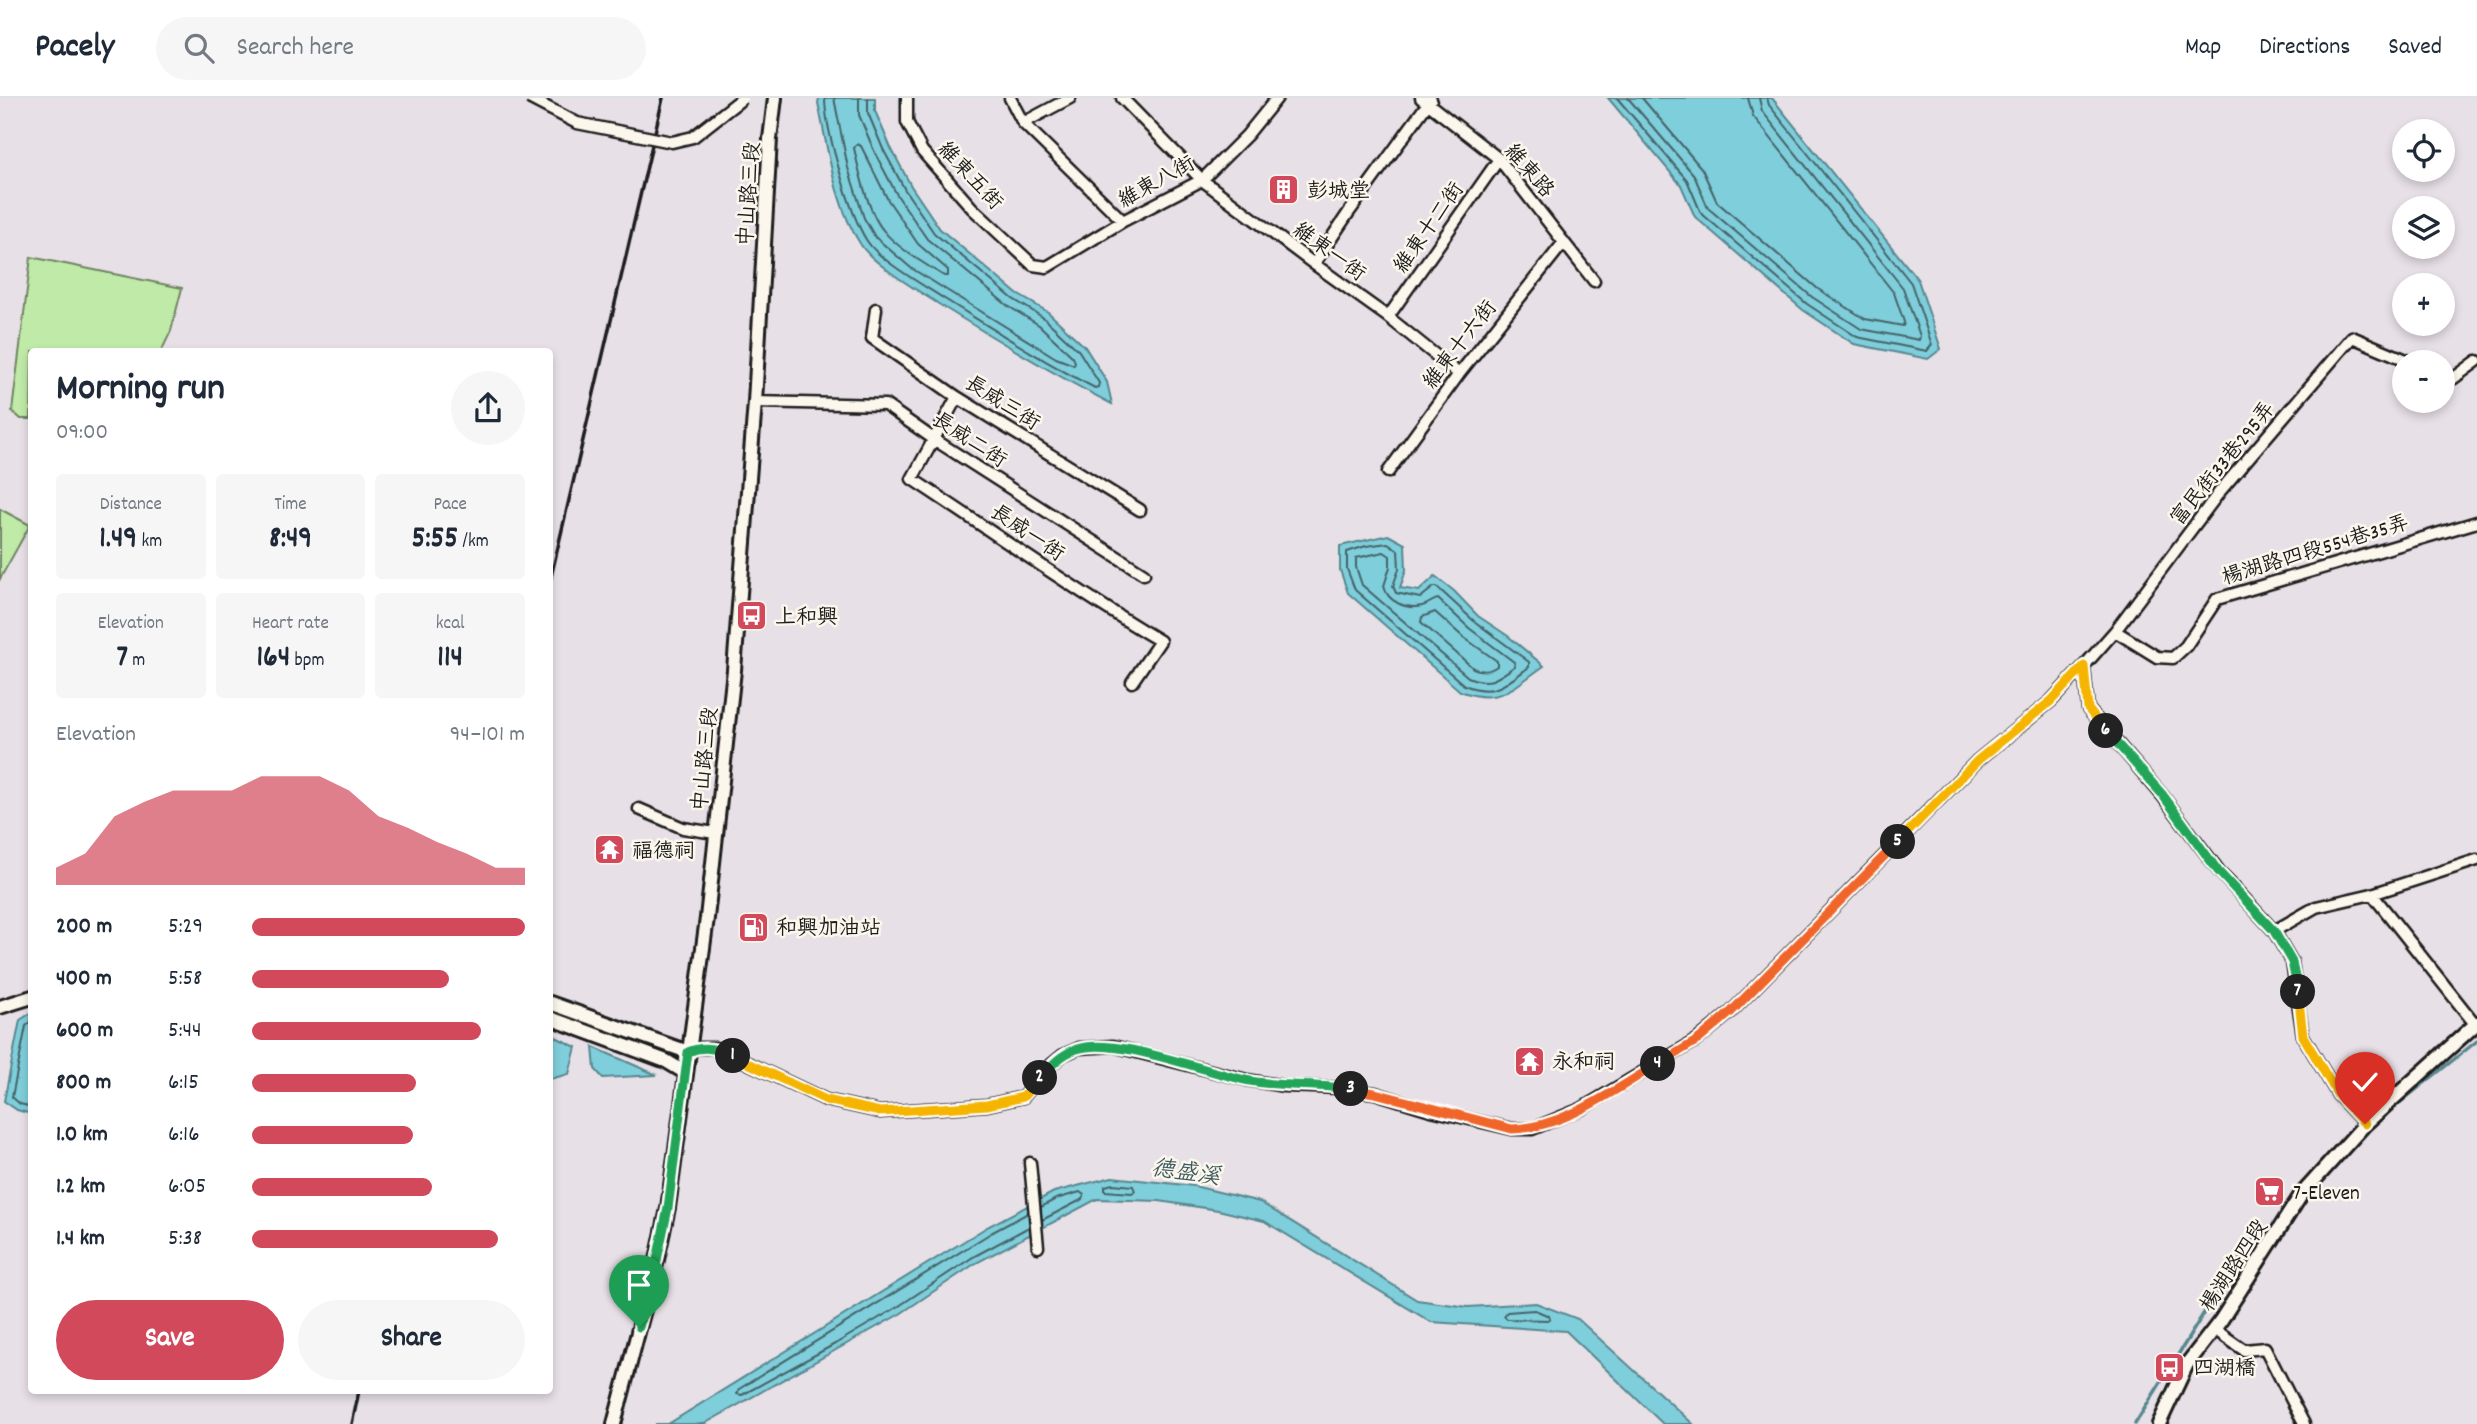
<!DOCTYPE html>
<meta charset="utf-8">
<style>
body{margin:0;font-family:Dekko,"LXGW WenKai TC",sans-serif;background:#f6f6f7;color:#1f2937;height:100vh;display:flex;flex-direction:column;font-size:26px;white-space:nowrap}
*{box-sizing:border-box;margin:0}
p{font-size:23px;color:#747a83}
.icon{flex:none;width:38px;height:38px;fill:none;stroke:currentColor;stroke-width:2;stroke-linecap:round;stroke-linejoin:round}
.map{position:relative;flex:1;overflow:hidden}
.panel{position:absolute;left:28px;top:250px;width:525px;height:1046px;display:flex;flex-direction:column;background:#fff;border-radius:7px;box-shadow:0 4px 10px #0003}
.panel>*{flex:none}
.tools{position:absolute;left:2392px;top:21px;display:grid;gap:14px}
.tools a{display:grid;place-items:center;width:63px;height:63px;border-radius:50%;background:#fff;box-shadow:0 4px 10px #0003;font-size:35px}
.pin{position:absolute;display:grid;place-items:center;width:60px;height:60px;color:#fff;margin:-72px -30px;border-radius:50% 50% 50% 0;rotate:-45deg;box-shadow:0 0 7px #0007}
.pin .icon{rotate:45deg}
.km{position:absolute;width:35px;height:35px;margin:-18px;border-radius:50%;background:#222;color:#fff;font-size:19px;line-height:35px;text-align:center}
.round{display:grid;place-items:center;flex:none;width:74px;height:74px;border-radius:37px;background:#f6f6f7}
.headline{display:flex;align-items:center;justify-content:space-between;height:119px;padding:0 28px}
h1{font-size:38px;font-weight:800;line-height:52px}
.metrics{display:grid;grid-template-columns:repeat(3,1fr);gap:10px;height:119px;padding:7px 28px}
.metrics div{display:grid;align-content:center;border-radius:7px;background:#f6f6f7;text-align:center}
.metrics b{font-size:30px;font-weight:800}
.metrics small{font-size:19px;font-weight:400}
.metrics p{font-size:19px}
.chart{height:196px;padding:14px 28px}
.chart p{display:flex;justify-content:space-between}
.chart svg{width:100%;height:126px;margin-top:7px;fill:#d1495b;opacity:.7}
.cta{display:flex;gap:14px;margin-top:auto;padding:14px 28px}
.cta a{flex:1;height:80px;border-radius:42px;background:#d1495b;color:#fff;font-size:28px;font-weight:800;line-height:80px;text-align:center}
.cta a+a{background:#f6f6f7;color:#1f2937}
ul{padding:0 28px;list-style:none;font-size:23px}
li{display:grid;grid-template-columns:112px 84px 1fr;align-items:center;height:52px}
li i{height:18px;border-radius:9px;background:#d1495b}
header{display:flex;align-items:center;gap:42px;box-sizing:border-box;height:98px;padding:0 35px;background:#fff;border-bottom:2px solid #e0e1e3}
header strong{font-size:33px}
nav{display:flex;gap:38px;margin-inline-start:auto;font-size:24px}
.search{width:490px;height:63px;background:#f6f6f7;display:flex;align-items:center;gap:18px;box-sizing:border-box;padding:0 24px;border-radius:38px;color:#747a83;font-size:26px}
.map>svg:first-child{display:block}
.green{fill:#c0eaa7;stroke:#6e8362;stroke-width:2}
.water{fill:#7fcedb;stroke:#57878f;stroke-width:2}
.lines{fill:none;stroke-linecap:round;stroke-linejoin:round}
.shore{stroke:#446368;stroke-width:2}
.stream{stroke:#57878f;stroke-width:3.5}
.minor-casing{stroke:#1c1c1c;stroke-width:15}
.tertiary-casing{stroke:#1c1c1c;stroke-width:18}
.minor{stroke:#fbf7ec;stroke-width:10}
.tertiary{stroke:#fbf7ec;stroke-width:12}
.rail{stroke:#1c1c1c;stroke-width:3.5}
.minor-bridge-casing{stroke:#1c1c1c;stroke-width:15;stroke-linecap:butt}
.minor-bridge{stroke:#fbf7ec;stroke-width:10}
.split-1-casing{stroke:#fff;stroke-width:14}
.split-2-casing{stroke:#fff;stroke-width:14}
.split-3-casing{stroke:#fff;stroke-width:14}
.split-4-casing{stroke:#fff;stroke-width:14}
.split-5-casing{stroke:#fff;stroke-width:14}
.split-6-casing{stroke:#fff;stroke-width:14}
.split-7-casing{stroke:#fff;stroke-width:14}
.split-8-casing{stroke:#fff;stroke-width:14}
.split-1{stroke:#22a559;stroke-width:9}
.split-2{stroke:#f5b400;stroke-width:9}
.split-3{stroke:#22a559;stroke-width:9}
.split-4{stroke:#f0652b;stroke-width:9}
.split-5{stroke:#f0652b;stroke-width:9}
.split-6{stroke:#f5b400;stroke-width:9}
.split-7{stroke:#22a559;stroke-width:9}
.split-8{stroke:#f5b400;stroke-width:9}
.labels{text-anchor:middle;stroke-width:5;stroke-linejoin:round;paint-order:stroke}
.street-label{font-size:21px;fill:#1c1c1c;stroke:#fbf7ec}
.poi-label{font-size:21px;fill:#1c1c1c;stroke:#fbf7ec;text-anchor:start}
.water-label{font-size:23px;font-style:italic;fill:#3f5a5f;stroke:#fbf7ec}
</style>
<header>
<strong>Pacely</strong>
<div class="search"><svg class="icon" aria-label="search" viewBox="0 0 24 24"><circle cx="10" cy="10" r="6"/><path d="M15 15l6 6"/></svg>Search here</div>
<nav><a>Map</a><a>Directions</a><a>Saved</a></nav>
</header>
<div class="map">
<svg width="2477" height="1326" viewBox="0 0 2477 1326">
<rect width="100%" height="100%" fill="#e8e0e7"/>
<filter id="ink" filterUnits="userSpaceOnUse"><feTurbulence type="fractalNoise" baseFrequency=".0143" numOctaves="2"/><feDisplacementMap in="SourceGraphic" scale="14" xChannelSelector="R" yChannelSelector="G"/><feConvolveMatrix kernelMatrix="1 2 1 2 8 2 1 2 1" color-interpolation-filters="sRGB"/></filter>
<g filter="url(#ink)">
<!-- green -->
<path class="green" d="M31,159l151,31 -11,43 -10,21h-129l-1,67h-10l-9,-8z
M0,411l30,16 -30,54z"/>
<!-- water -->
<path class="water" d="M819,0h56v13l15,35 21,40 29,43 77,65 31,18 37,35 22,35 5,22c-61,-31 -117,-65 -175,-101 -20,-13 -64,-39 -76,-58 -27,-41 -33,-96 -43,-142z
M1608,0h164l146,182 23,69 -13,10 -74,-15 -51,-34 -108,-93 -14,-32z
M1388,437l17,9 1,26 -6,18 19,3 16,-15 19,15 24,25 30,20 36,30c-32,22 -45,40 -84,25l-112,-98 -8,-23v-24z
M31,915v101l-14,-4 -13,-9 16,-81z
M550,936l26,13 -7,27 -19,5z
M593,949l64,28 -54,3 -8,-9z
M1112,1079l82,9 66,16 157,98 51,7 68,-4 42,16 115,105h-30l-97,-93 -135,-9 -167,-101 -46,-11 -59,-9 -62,-2 -121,64 -76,51 -196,110h-49h13l319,-197 67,-35z"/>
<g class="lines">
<!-- shore -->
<path class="shore" d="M825,0c0,31 25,117 42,143 12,19 56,44 76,57 50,31 99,63 152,90l3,-1 1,-4 -20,-32 -35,-33 -31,-19 -79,-66 -29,-43 -22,-41 -15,-36v-15
M834,0l14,70 16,50 11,19 36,31 145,90 18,7 1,-3 -2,-5 -34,-32 -31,-19 -81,-67 -30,-44 -22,-42 -16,-38v-17
M1617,0l70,82 14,33 106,91 50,33 70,14 5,-6 -21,-62 -142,-178 -2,-7
M1628,0l66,77 14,33 104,89 49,32 58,11 1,-4 -17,-48 -141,-177 -3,-13
M1642,0l60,71 15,33 101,87 47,30 38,7 1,-4 -10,-29 -141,-177 -5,-18
M857,46l4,2 27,54 30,44 30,26v6h-4c-19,-12 -47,-28 -61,-46 -15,-18 -24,-59 -29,-82z
M1388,445l10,7 1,19 -6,17 3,7 24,5 14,-11h3l37,34 55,41v5c-24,18 -35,30 -65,18l-109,-95 -8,-21v-17l19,-6z
M1384,454l6,4v11l-6,19c3,16 23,24 38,20 6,-1 10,-6 16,-7l31,29 45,34 1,4c-18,13 -25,20 -47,11l-106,-92 -6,-18v-9z
M1435,514l28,25 34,24v5c-8,6 -15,6 -24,2l-52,-46 1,-5z
M32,923l-6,5 -14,71 8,7 12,3
M1113,1086l20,2 2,5 -3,2 -27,-2v-5z
M1041,1109l15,-8 24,-7 4,3 -1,4 -41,21
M1028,1115l-37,20 -252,156 -2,5 5,1 93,-51 61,-36 77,-51 56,-30
M1535,1212l14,6 1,4 -43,-1 -3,-3 3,-4z"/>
<!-- stream -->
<path class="stream" d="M2397,1007l80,-64
M2135,1326l77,-124 46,-67"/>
<defs>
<path id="minor" d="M907,0v24l15,29 50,57 61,57 14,2 76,-46 79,-41 45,-45 30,-37
M1010,0l13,25 100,98
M1122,0l80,82 112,84 74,53 71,57
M1421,0l78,61 95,122
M1023,25l47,-25
M1314,166l35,-52 82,-113
M876,211l-4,29 85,59 183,113
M1388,219l111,-158
M2443,280l7,3 27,-20
M957,299l-45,82c83,54 163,112 248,162l-28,41
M755,304l130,3 50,35 209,134
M1388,374l71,-98 105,-132
M2115,533l42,26 16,1 13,-12 31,-47 260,-77
M2084,568l4,43 74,86 57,76 55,60 18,31 11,74 35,59 27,29
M639,711l44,19 32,5
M2372,796l103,130
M2274,833l42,-24 56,-13 105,-34
M688,954l9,-4h19l110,52 54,12 107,-7 36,-8 29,-33 11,-9 16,-7 34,-2 134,34 37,6 56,2 35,5 56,17 81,19h20l49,-20 116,-69 34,-28 247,-252 73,-59 33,-35 31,-35 106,-141 131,-153 59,25
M1030,1065l8,84
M2214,1231l30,21 21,-2 39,76"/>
<path id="tertiary" d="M550,905l138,49
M0,909l32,-10
M550,920l116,43 20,12
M614,1326l43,-164 11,-52 39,-290 27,-248 21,-268 15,-263 5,-41
M2159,1326l28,-60 34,-44 80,-125 64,-71 112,-101"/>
</defs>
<!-- minor casing -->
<use href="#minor" class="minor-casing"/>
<!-- tertiary casing -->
<use href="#tertiary" class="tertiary-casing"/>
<!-- minor -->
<use href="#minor" class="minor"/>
<!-- tertiary -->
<use href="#tertiary" class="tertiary"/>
<!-- rail -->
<path class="rail" d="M550,483l113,-483
M352,1326l7,-33"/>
<defs>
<path id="minor-bridge" d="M529,0l48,25 95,19 21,-5 50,-39"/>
</defs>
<!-- minor-bridge casing -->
<use href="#minor-bridge" class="minor-bridge-casing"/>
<!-- minor-bridge -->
<use href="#minor-bridge" class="minor-bridge"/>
</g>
</g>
<g class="lines" filter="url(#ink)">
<defs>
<path id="split-1" d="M639,1229l18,-67 11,-52 20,-156c17,-7 29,-3 45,4"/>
<path id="split-2" d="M733,958l93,44 54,12 107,-7 36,-8 17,-19"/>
<path id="split-3" d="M1040,980c11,-12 21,-24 37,-29 40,-13 129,24 173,32 34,6 68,3 101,8"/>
<path id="split-4" d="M1351,991l24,4 137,36c52,-1 102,-39 146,-65"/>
<path id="split-5" d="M1658,966l40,-24 33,-28 167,-170"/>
<path id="split-6" d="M1898,744l80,-82 73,-59 33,-35 4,43 18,22"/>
<path id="split-7" d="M2106,633l56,63 56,77 56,60 18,31 6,30"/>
<path id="split-8" d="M2298,894l5,44 35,59 27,29"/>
</defs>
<!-- split-1 casing -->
<use href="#split-1" class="split-1-casing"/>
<!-- split-2 casing -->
<use href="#split-2" class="split-2-casing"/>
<!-- split-3 casing -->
<use href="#split-3" class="split-3-casing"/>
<!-- split-4 casing -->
<use href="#split-4" class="split-4-casing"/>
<!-- split-5 casing -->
<use href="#split-5" class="split-5-casing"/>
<!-- split-6 casing -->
<use href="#split-6" class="split-6-casing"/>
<!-- split-7 casing -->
<use href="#split-7" class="split-7-casing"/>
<!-- split-8 casing -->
<use href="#split-8" class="split-8-casing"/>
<!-- split-1 -->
<use href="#split-1" class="split-1"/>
<!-- split-2 -->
<use href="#split-2" class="split-2"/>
<!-- split-3 -->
<use href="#split-3" class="split-3"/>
<!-- split-4 -->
<use href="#split-4" class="split-4"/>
<!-- split-5 -->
<use href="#split-5" class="split-5"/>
<!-- split-6 -->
<use href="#split-6" class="split-6"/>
<!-- split-7 -->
<use href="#split-7" class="split-7"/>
<!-- split-8 -->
<use href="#split-8" class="split-8"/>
</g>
<!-- icons -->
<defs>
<symbol id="building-square" viewBox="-11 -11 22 22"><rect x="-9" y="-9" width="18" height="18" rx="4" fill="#d1495b" stroke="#fbf7ec"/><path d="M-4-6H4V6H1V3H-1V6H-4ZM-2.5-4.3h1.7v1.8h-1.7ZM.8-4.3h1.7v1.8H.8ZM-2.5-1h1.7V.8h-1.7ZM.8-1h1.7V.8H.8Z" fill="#fff"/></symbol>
<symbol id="bus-square" viewBox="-11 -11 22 22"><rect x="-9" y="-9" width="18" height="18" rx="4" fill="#d1495b" stroke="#fbf7ec"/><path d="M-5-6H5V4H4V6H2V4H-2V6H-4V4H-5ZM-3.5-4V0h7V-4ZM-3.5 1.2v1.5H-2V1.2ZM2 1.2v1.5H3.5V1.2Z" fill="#fff"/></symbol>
<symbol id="temple-square" viewBox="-11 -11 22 22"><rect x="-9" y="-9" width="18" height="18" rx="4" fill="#d1495b" stroke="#fbf7ec"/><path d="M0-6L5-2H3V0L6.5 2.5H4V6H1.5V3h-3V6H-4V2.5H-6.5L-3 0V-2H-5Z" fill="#fff"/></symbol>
<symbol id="fuel-square" viewBox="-11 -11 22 22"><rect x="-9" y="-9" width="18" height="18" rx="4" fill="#d1495b" stroke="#fbf7ec"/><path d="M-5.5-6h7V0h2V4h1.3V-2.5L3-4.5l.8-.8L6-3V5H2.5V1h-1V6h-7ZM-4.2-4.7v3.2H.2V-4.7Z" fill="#fff"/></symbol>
<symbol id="supermarket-square" viewBox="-11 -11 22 22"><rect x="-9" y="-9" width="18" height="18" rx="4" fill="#d1495b" stroke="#fbf7ec"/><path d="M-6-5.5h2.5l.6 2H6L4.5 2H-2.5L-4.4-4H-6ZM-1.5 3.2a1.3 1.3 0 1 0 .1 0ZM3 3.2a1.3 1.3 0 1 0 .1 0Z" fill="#fff"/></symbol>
</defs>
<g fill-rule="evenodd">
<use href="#building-square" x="1266" y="74" width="35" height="35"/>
<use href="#bus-square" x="734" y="500" width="35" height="35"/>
<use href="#temple-square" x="592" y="734" width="35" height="35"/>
<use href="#fuel-square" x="736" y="812" width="35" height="35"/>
<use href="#temple-square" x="1512" y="946" width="35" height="35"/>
<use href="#supermarket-square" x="2252" y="1076" width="35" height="35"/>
<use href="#bus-square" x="2152" y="1252" width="35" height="35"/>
</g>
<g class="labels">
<!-- street labels -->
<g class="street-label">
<text transform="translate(1530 72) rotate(49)" y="7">維東路</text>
<text transform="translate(971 77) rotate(47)" y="7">維東五街</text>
<text transform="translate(1156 83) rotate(-29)" y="7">維東八街</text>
<text transform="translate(748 96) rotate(-86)" y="7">中山路三段</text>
<text transform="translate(1428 129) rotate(-55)" y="7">維東十二街</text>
<text transform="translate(1330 153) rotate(36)" y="7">維東一街</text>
<text transform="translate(1459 246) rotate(-52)" y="7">維東十六街</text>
<text transform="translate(1003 304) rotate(32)" y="7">長威三街</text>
<text transform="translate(970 341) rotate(33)" y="7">長威二街</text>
<text transform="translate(2222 365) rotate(-51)" y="7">富民街33巷295弄</text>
<text transform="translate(1028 434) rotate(34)" y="7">長威一街</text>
<text transform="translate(2315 451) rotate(-17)" y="7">楊湖路四段554巷35弄</text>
<text transform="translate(704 661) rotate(-84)" y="7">中山路三段</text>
<text transform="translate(2233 1167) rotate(-57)" y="7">楊湖路四段</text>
</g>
<!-- poi labels -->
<g class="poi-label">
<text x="1307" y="99">彭城堂</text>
<text x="775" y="525">上和興</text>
<text x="632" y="759">福德祠</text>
<text x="776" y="836">和興加油站</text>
<text x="1552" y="970">永和祠</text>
<text x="2293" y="1101">7-Eleven</text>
<text x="2193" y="1276">四湖橋</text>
</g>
<!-- water labels -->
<g class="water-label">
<text transform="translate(1186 1073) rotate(8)" y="8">德盛溪</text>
</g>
</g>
</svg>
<div class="tools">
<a><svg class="icon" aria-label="locate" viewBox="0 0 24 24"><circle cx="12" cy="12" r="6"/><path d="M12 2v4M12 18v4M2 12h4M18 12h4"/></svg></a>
<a><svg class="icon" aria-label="layers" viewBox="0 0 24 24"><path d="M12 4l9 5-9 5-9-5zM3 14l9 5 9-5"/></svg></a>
<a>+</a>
<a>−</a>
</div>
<div class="pin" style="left:639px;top:1229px;background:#1e9e55"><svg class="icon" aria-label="arrive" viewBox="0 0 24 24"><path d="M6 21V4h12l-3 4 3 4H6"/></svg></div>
<div class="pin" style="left:2365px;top:1026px;background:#d93025"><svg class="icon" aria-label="check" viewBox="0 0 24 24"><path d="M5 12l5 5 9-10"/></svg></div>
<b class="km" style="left:733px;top:958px">1</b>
<b class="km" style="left:1040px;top:980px">2</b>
<b class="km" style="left:1351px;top:991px">3</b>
<b class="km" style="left:1658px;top:966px">4</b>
<b class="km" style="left:1898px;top:744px">5</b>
<b class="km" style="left:2106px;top:633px">6</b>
<b class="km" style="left:2298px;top:894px">7</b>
<section class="panel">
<div class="headline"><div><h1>Morning run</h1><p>09:00</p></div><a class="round"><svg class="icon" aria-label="share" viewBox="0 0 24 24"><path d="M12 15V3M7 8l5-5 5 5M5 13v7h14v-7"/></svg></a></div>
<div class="metrics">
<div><p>Distance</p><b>1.49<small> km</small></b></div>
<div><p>Time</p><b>8:49</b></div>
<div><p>Pace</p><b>5:55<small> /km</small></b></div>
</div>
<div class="metrics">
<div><p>Elevation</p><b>7<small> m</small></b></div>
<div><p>Heart rate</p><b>164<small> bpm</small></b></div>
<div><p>kcal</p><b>114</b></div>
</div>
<div class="chart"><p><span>Elevation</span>94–101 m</p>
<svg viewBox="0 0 160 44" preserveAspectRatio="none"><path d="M0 44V38L10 33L20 20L30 15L40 11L50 11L60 11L70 6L80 6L90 6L100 11L110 20L120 24L130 29L140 33L150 38L160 38V44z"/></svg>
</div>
<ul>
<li><b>200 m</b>5:29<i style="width:100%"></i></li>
<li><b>400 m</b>5:58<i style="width:72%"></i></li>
<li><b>600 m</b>5:44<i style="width:84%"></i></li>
<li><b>800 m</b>6:15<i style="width:60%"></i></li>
<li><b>1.0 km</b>6:16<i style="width:59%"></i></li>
<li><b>1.2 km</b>6:05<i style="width:66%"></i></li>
<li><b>1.4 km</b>5:38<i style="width:90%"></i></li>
</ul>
<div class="cta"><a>Save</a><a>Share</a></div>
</section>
</div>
